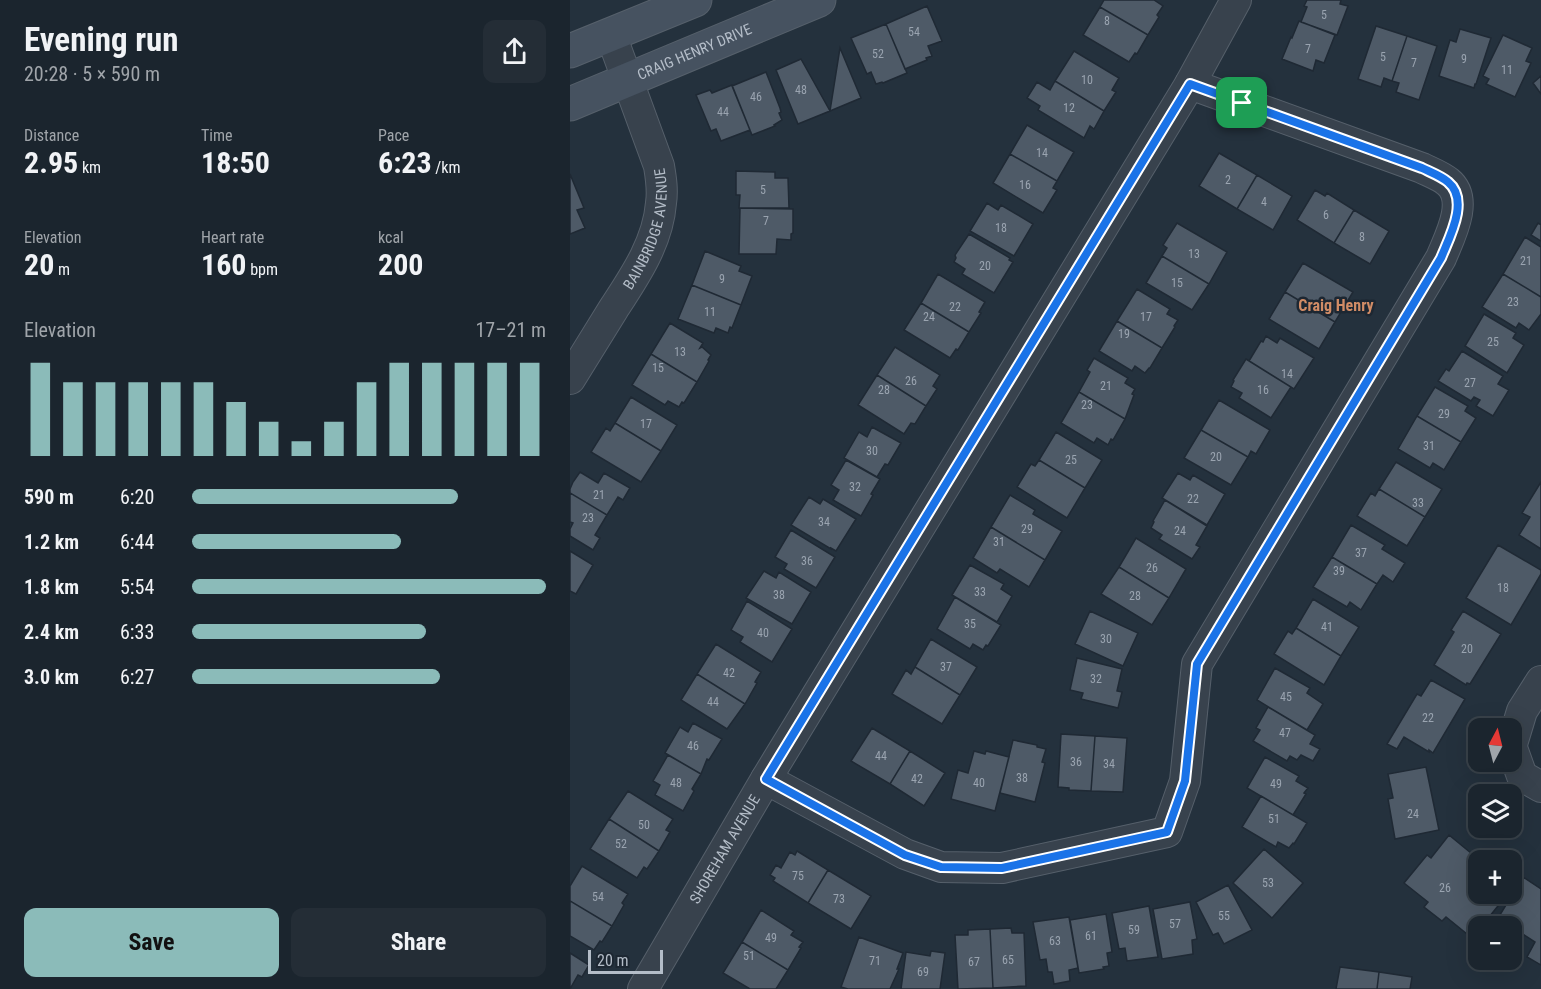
<!DOCTYPE html>
<meta charset="utf-8">
<style>
body{margin:0;font-family:"Roboto Condensed",sans-serif;background:#242d36;color:#f1f3f6;height:100vh;display:flex;flex-direction:column;font-size:22px;white-space:nowrap}
*{box-sizing:border-box;margin:0}
p{font-size:20px;color:#a0a5aa}
.icon{flex:none;width:33px;height:33px;fill:none;stroke:currentColor;stroke-width:2;stroke-linecap:round;stroke-linejoin:round}
.map{position:relative;flex:1;overflow:hidden}
.side{display:flex;flex-direction:column;background:#1b252e;width:570px}
.side>*{flex:none}
.needle{width:39px;rotate:7deg}
.tools{position:absolute;left:898px;top:718px;display:grid;gap:12px}
.tools a{display:grid;place-items:center;width:54px;height:54px;border-radius:12px;background:#1b252e;box-shadow:0 6px 24px #0002,0 0 0 2px #39424a;font-size:30px}
.scale{position:absolute;left:18px;bottom:15px;width:75px;box-sizing:border-box;padding-left:6px;border:3px solid #b4bdc8;border-top:0;font-size:16px;line-height:21px;white-space:nowrap;color:#b4bdc8;-webkit-text-stroke:4px #1d2732;paint-order:stroke}
.pin{position:absolute;display:grid;place-items:center;width:51px;height:51px;color:#fff;margin:-26px;border-radius:12px;box-shadow:0 3px 9px #0006}
.round{display:grid;place-items:center;flex:none;width:63px;height:63px;border-radius:12px;background:#242d36}
.head{display:flex;align-items:center;justify-content:space-between;height:102px;padding:0 24px}
h1{font-size:33px;font-weight:700;line-height:45px}
.figures{display:grid;grid-template-columns:repeat(3,1fr);gap:9px;height:102px;padding:6px 24px}
.figures div{display:grid;align-content:center}
.figures b{font-size:30px;font-weight:700}
.figures small{font-size:16px;font-weight:400}
.figures p{font-size:16px}
.chart{height:168px;padding:12px 24px}
.chart p{display:flex;justify-content:space-between}
.chart svg{width:100%;height:108px;margin-top:6px;stroke:#8bbbb9;stroke-width:6}
.primary-button{display:flex;gap:12px;margin-top:auto;padding:12px 24px}
.primary-button a{flex:1;height:69px;border-radius:12px;background:#8bbbb9;color:#111;font-size:24px;font-weight:700;line-height:69px;text-align:center}
.primary-button a+a{background:#242d36;color:#f1f3f6}
ul{padding:0 24px;list-style:none;font-size:20px}
li{display:grid;grid-template-columns:96px 72px 1fr;align-items:center;height:45px}
li i{height:15px;border-radius:8px;background:#8bbbb9}
main{display:flex;flex:1;min-height:0}
.map>svg:first-child{display:block}
.building{fill:#4e5a67;stroke:#1f2934;stroke-width:1.5}
.lines{fill:none;stroke-linecap:round;stroke-linejoin:round}
.street-casing{stroke:#56606b;stroke-width:32}
.secondary-casing{stroke:#56606b;stroke-width:35}
.street{stroke:#38424d;stroke-width:30}
.secondary{stroke:#465260;stroke-width:33}
.route-casing{stroke:#fff;stroke-width:12}
.route{stroke:#1a73e8;stroke-width:8}
.labels{text-anchor:middle;stroke-width:5;stroke-linejoin:round;paint-order:stroke}
.number-label{font-size:12px;fill:#9aa4b0}
.street-label{font-size:15px;fill:#b4bdc8;stroke:#1d2732}
.neighbourhood-label{font-size:16px;font-weight:bold;fill:#d18c66;stroke:#1d2732}
</style>
<main>
<section class="side">
<div class="head"><div><h1>Evening run</h1><p>20:28 · 5 × 590 m</p></div><a class="round"><svg class="icon" aria-label="share" viewBox="0 0 24 24"><path d="M12 15V3M7 8l5-5 5 5M5 13v7h14v-7"/></svg></a></div>
<div class="figures">
<div><p>Distance</p><b>2.95<small> km</small></b></div>
<div><p>Time</p><b>18:50</b></div>
<div><p>Pace</p><b>6:23<small> /km</small></b></div>
</div>
<div class="figures">
<div><p>Elevation</p><b>20<small> m</small></b></div>
<div><p>Heart rate</p><b>160<small> bpm</small></b></div>
<div><p>kcal</p><b>200</b></div>
</div>
<div class="chart"><p><span>Elevation</span>17–21 m</p>
<svg viewBox="0 0 160 44" preserveAspectRatio="none"><path d="M5 44V6M15 44V14M25 44V14M35 44V14M45 44V14M55 44V14M65 44V22M75 44V30M85 44V38M95 44V30M105 44V14M115 44V6M125 44V6M135 44V6M145 44V6M155 44V6"/></svg>
</div>
<ul>
<li><b>590 m</b>6:20<i style="width:75%"></i></li>
<li><b>1.2 km</b>6:44<i style="width:59%"></i></li>
<li><b>1.8 km</b>5:54<i style="width:100%"></i></li>
<li><b>2.4 km</b>6:33<i style="width:66%"></i></li>
<li><b>3.0 km</b>6:27<i style="width:70%"></i></li>
</ul>
<div class="primary-button"><a>Save</a><a>Share</a></div>
</section>
<div class="map">
<svg width="971" height="989" viewBox="0 0 971 989">
<rect width="100%" height="100%" fill="#24313d"/>
<!-- building -->
<path class="building" d="M534,0h50l9,6 -6,9 2,2 -11,18 -48,-28z
M737,0h34l-1,4 8,2 -11,29 -36,-13 6,-15 -3,-1z
M357,6l15,35 -14,5 4,10 -6,2 1,2 -22,9 -19,-45z
M530,7l48,28 -11,19 -2,-1 -6,9 -46,-27z
M729,21l36,14 -11,28 -8,-3 -3,11 -31,-12 9,-22 1,1z
M316,24l21,49 -24,10 -1,-1 -6,2 -5,-12 -4,2 -16,-36z
M806,26l31,10 -15,45 -8,-3 -3,9 -23,-8z
M890,29l31,9 -15,46h-1l-1,4 -35,-12 11,-36 6,2z
M933,35l29,13 -6,13 5,2 -16,34 -29,-13 3,-5 -6,-3z
M837,36l30,10 -18,54 -23,-8 3,-9 -7,-2z
M270,48l21,50 -31,13z
M504,51l45,27 -7,12 4,2 -12,19 -49,-30z
M231,59l29,52 -32,13 -22,-54z
M196,72l14,36 1,4 -2,1 3,7 -8,5 1,1 -23,9 -20,-49z
M971,76v18l-8,-11z
M485,81l49,30 -10,18 -4,-3 -6,12 -46,-28 2,-4 -13,-8 10,-16 13,8z
M162,85l18,45 -29,11 -5,-12 -5,2 -15,-36 14,-5 2,3z
M457,125l47,27 -17,29 -47,-27z
M649,153l38,22 -20,34 -38,-23z
M440,154l47,27 -4,7 4,2 -14,23 -50,-30z
M166,171l39,1v6h13l1,30h-50l1,-13h-4z
M0,174l14,34 -7,2 8,18 -15,6z
M687,175l35,21 -19,34 -36,-21z
M745,190l10,6 2,-3 27,17 -20,33 -37,-23z
M417,203l11,7 3,-5 32,19 -19,32 -44,-25z
M170,208l53,1v24l-2,1v6l-14,-1 -1,15h-37z
M784,210l35,21 -19,33 -36,-21z
M607,223l50,29 -18,32 -47,-28 5,-8 -4,-3z
M968,223l3,2v16l-10,-6z
M399,234l41,24 -1,2 4,2 -19,31 -32,-19 3,-5 -11,-7 2,-4 -1,-3z
M955,237l16,10v50l-38,-23z
M135,251l36,15 -2,5 13,5 -11,29 -49,-20z
M592,256l47,28 -17,26 -46,-27z
M733,263l50,29 -18,30 -50,-30z
M368,274l47,28 -6,10 2,1 -12,19 -48,-29z
M933,274l38,23v17l-12,16 -10,-7 -3,5 -34,-21z
M122,285l49,20 -9,23 -2,-1 -2,6 -12,-5 -2,5 -36,-14z
M567,289l33,20 -3,5 11,6 -4,6 1,1 -13,21 -45,-27z
M715,292l50,30 -16,27 -50,-30z
M351,303l48,29 -11,18 -2,-1 -6,9 -46,-28z
M914,314l32,19 -3,5 11,7 -17,28 -42,-27z
M547,321l45,27 -12,20h-1l-4,5 -10,-7 -3,5 -33,-20z
M100,323l33,20 -3,5 2,-1 9,8 -3,5 1,1 -12,21 -46,-28z
M696,336l11,7 3,-5 34,20 -20,31 -45,-28 12,-20 2,1z
M325,347l45,28 -7,11 4,3 -11,17 -49,-31z
M892,351l41,25 -5,8 11,6 -16,26 -17,-10 4,-6 -6,-3 -3,4 -33,-20 8,-12 3,2z
M81,354l46,28 -13,21 -2,-1 -3,5 -11,-6 -3,4 -33,-20z
M524,358l34,20 -3,5 10,6 -3,5 2,1 -9,24 -46,-27 11,-20 -3,-2z
M676,359l45,28 -20,31 -32,-20 3,-5 -11,-6 3,-6 -1,-1z
M307,375l49,31 -11,18 -4,-1 -7,11 -46,-29z
M865,387l33,19 -3,5 11,7 -15,24 -44,-26z
M509,392l46,27 -12,21 -2,-1 -3,6 -11,-7 -3,5 -33,-20z
M61,397l46,28 -16,26 -46,-28z
M649,400l51,30 -14,24 -5,-3 -3,6 -47,-27z
M847,416l44,26 -17,28 -11,-7 -3,5 -32,-19z
M45,423l46,28 -20,31 -50,-30 15,-24 4,3z
M302,427l29,16 -13,22 -3,-1 -8,13 -33,-19 15,-26 8,5z
M631,430l47,27 -17,28 -47,-27z
M486,432l46,28 -17,28 -46,-28z
M276,460l34,19 -9,15 2,1 -12,21 -28,-16 6,-10 -8,-5z
M469,460l46,28 -18,30 -50,-31 14,-23 4,2z
M826,462l46,27 -17,28 -46,-28z
M10,472l18,11 6,-10 26,15 -7,12 -5,-3 -11,18 -37,-22v-4l3,-7z
M608,473l12,7 3,-5 32,19 -18,31 -45,-27z
M971,482v67l-22,-14 11,-18 -8,-4z
M809,489l46,28 -18,29 -50,-30 14,-23 4,3z
M0,493l37,22 -12,20 5,3 -7,12 -23,-14v-7l3,-6 -3,-1z
M440,495l25,15 -2,4 29,17 -17,29 -54,-33z
M239,497l11,7 3,-5 33,20 -20,32 -5,-3v1l-40,-24z
M595,500l42,26 -11,19 4,2 -8,12 -33,-20 3,-4 -11,-7 3,-6 -1,-1z
M781,525l34,20 -3,4 23,14 -12,19 -10,-7 -6,9 -45,-27z
M421,527l54,33 -16,27 -29,-18 -3,4 -24,-15z
M221,530l44,27 -19,31 -32,-19 3,-5 -12,-7z
M566,538l50,31 -17,29 -50,-31z
M928,545l43,25v4l-30,51 -45,-27z
M0,551l23,14 -17,29 -6,-3z
M762,557l45,27 -16,26 -11,-8 -3,5 -34,-20z
M400,565l34,19 -3,5 11,7 -15,26 -45,-27z
M549,567l50,31 -17,27 -51,-31z
M194,571l12,7 3,-6 32,20 -19,32 -46,-26z
M385,597l46,28 -13,21 -2,-1 -3,5 -10,-6 -3,5 -33,-20z
M743,599l46,28 -18,29 -45,-28z
M177,601l45,28 -20,33 -32,-20 3,-5 -12,-7z
M520,611l48,22 -15,33 -48,-22z
M893,611l38,23 -31,50 -3,-1 -1,2 -32,-20 20,-33 -3,-2z
M726,628l45,28 -17,29 -50,-31 14,-23 4,3z
M361,639l46,28 -17,28 -45,-28z
M146,644l45,28 -6,10 2,1 -12,21 -48,-30z
M507,658l45,11 -5,22 5,1 -4,16 -37,-9 2,-6 -13,-3z
M345,667l45,28 -18,29 -50,-30 14,-24 5,4z
M705,668l35,20 -3,5 16,11 -16,26 -50,-30z
M127,674l48,30 -18,25 -46,-29z
M861,680l34,19 -32,54 -4,-3v2l-25,-15 -7,12 -10,-5 30,-50 4,2z
M698,707l47,28 -5,9 10,5 -7,12 -12,-6 -4,5 -7,-4 -3,5 -34,-20 7,-11 -4,-2z
M123,723l29,16 -13,21 -2,-1 -6,15 -36,-21 15,-26 8,5z
M302,728l38,23 -20,33 -39,-23z
M491,734l34,2 -4,55 -22,-1v-2l-11,-1z
M525,736l32,2 -4,54 -32,-1z
M443,740l24,5v2l9,2 -4,13 3,1 -10,39 -35,-9z
M340,751l35,22 -21,33 -34,-22z
M404,751l11,3 1,-3 23,6 -14,54 -44,-12 7,-29 10,3z
M98,755l33,19 -9,15 2,2 -11,20 -28,-16 5,-10 -7,-4z
M695,757l34,19 -3,5 12,7 -4,5 2,1 -13,21 -46,-27z
M856,767l13,63 -44,9 -7,-40 5,-1 -5,-24z
M58,791l45,28 -7,11 4,2 -11,19 -50,-32z
M691,796l46,27 -13,21 -1,-1 -4,5 -11,-6 -2,5 -34,-20z
M39,819l50,32 -12,18 -3,-2 -7,11 -47,-29z
M879,835l28,23 -7,9 9,7v20h25l2,2 -25,31h-2v3l-7,8 -26,-21 -4,4 -18,-14 4,-5 -24,-19 23,-28 4,3z
M694,849l39,34 -31,35 -39,-35z
M227,851l31,19 -20,33 -35,-22 2,-3 -5,-3 6,-10 5,3 9,-16 5,3z
M12,866l46,28 -6,9 2,2 -12,21 -42,-25v-15z
M258,870l43,26 -20,33 -43,-26z
M953,877l18,12v76l-14,-8 8,-15 -37,-24z
M658,885l24,45 -28,14 -6,-11 -5,2 -17,-33z
M0,901l42,25 -10,16 -2,-1 -6,9 -24,-14z
M620,902l7,37 -5,1 1,14 -31,5 -9,-50z
M579,906l9,51 -31,4 -2,-13 -6,1 -7,-36z
M191,910l33,21 -3,4 12,7 -4,5 2,1 -13,22 -46,-28z
M536,914l6,38 -5,1 2,13 -6,1 1,2 -25,4 -9,-53z
M499,917l9,51 -9,2 1,11 -16,3 -2,-12h-4l-2,-13 -6,1 -7,-38z
M441,928l1,5h12l2,53 -33,2 -3,-59z
M420,929l3,59 -35,1 -3,-54h13v-5z
M289,937l44,16 -6,16h2l-9,20h-42l-7,-2z
M172,942l46,28 -12,19h-26l-27,-16z
M361,951l14,2 -5,36h-39l5,-37 24,4z
M0,953l19,12 -7,12 -4,-2 -8,14z
M770,967l39,5 -2,17h-41z
M809,972l33,5 -2,12h-33z"/>
<g class="lines">
<defs>
<g id="street">
<path id="s1" d="M0,379c15,-24 30,-48 44,-71 21,-32 44,-66 47,-105 2,-13 0,-25 -2,-37l-48,-131"/>
<path d="M942,744l10,-33 19,-30"/>
<path d="M942,748l10,28 19,11"/>
<path d="M196,779l139,75 36,13 61,1 165,-36 18,-51 12,-117 244,-406c8,-20 29,-58 7,-76 -7,-6 -18,-10 -26,-14l-232,-84"/>
<path id="s2" d="M73,989l123,-210 424,-695 46,-84"/>
</g>
<g id="secondary">
<path d="M0,51l125,-51"/>
<path id="s3" d="M0,104l249,-104"/>
</g>
</defs>
<!-- street casing -->
<use href="#street" class="street-casing"/>
<!-- secondary casing -->
<use href="#secondary" class="secondary-casing"/>
<!-- street -->
<use href="#street" class="street"/>
<!-- secondary -->
<use href="#secondary" class="secondary"/>
</g>
<g class="lines">
<defs>
<path id="route" d="M620,84l232,84c8,4 19,8 26,14 22,18 1,56 -7,76l-244,406 -12,117 -18,51 -165,36 -61,-1 -36,-12 -139,-76z"/>
</defs>
<!-- route casing -->
<use href="#route" class="route-casing"/>
<!-- route -->
<use href="#route" class="route"/>
</g>
<g class="labels">
<!-- number labels -->
<g class="number-label">
<text x="754" y="19">5</text>
<text x="537" y="25">8</text>
<text x="344" y="36">54</text>
<text x="738" y="53">7</text>
<text x="308" y="58">52</text>
<text x="813" y="61">5</text>
<text x="894" y="63">9</text>
<text x="844" y="67">7</text>
<text x="937" y="74">11</text>
<text x="517" y="84">10</text>
<text x="231" y="94">48</text>
<text x="186" y="101">46</text>
<text x="499" y="112">12</text>
<text x="153" y="116">44</text>
<text x="472" y="157">14</text>
<text x="658" y="184">2</text>
<text x="455" y="189">16</text>
<text x="193" y="194">5</text>
<text x="694" y="206">4</text>
<text x="756" y="219">6</text>
<text x="196" y="225">7</text>
<text x="431" y="232">18</text>
<text x="792" y="241">8</text>
<text x="624" y="258">13</text>
<text x="956" y="265">21</text>
<text x="415" y="270">20</text>
<text x="152" y="283">9</text>
<text x="607" y="287">15</text>
<text x="943" y="306">23</text>
<text x="385" y="311">22</text>
<text x="140" y="316">11</text>
<text x="359" y="321">24</text>
<text x="576" y="321">17</text>
<text x="554" y="338">19</text>
<text x="923" y="346">25</text>
<text x="110" y="356">13</text>
<text x="88" y="372">15</text>
<text x="717" y="378">14</text>
<text x="341" y="385">26</text>
<text x="900" y="387">27</text>
<text x="536" y="390">21</text>
<text x="314" y="394">28</text>
<text x="693" y="394">16</text>
<text x="517" y="409">23</text>
<text x="874" y="418">29</text>
<text x="76" y="428">17</text>
<text x="859" y="450">31</text>
<text x="302" y="455">30</text>
<text x="646" y="461">20</text>
<text x="501" y="464">25</text>
<text x="285" y="491">32</text>
<text x="29" y="499">21</text>
<text x="623" y="503">22</text>
<text x="848" y="507">33</text>
<text x="18" y="522">23</text>
<text x="254" y="526">34</text>
<text x="457" y="533">29</text>
<text x="610" y="535">24</text>
<text x="429" y="546">31</text>
<text x="791" y="557">37</text>
<text x="237" y="565">36</text>
<text x="582" y="572">26</text>
<text x="769" y="575">39</text>
<text x="933" y="592">18</text>
<text x="410" y="596">33</text>
<text x="209" y="599">38</text>
<text x="565" y="600">28</text>
<text x="400" y="628">35</text>
<text x="757" y="631">41</text>
<text x="193" y="637">40</text>
<text x="536" y="643">30</text>
<text x="897" y="653">20</text>
<text x="376" y="671">37</text>
<text x="159" y="677">42</text>
<text x="526" y="683">32</text>
<text x="716" y="701">45</text>
<text x="143" y="706">44</text>
<text x="858" y="722">22</text>
<text x="715" y="737">47</text>
<text x="123" y="750">46</text>
<text x="311" y="760">44</text>
<text x="506" y="766">36</text>
<text x="539" y="768">34</text>
<text x="452" y="782">38</text>
<text x="347" y="783">42</text>
<text x="106" y="787">48</text>
<text x="409" y="787">40</text>
<text x="706" y="788">49</text>
<text x="843" y="818">24</text>
<text x="704" y="823">51</text>
<text x="74" y="829">50</text>
<text x="51" y="848">52</text>
<text x="228" y="880">75</text>
<text x="698" y="887">53</text>
<text x="875" y="892">26</text>
<text x="28" y="901">54</text>
<text x="269" y="903">73</text>
<text x="654" y="920">55</text>
<text x="605" y="928">57</text>
<text x="564" y="934">59</text>
<text x="521" y="940">61</text>
<text x="201" y="942">49</text>
<text x="485" y="945">63</text>
<text x="179" y="960">51</text>
<text x="438" y="964">65</text>
<text x="305" y="965">71</text>
<text x="404" y="966">67</text>
<text x="353" y="976">69</text>
</g>
<!-- street labels -->
<g class="street-label">
<text dy="5" stroke="none"><textPath href="#s3" startOffset="135">CRAIG HENRY DRIVE</textPath></text>
<text dy="5" stroke="none"><textPath href="#s1" startOffset="171">BAINBRIDGE AVENUE</textPath></text>
<text dy="5" stroke="none"><textPath href="#s2" startOffset="162">SHOREHAM AVENUE</textPath></text>
</g>
<!-- neighbourhood labels -->
<g class="neighbourhood-label">
<text x="766" y="311">Craig Henry</text>
</g>
</g>
</svg>
<div class="tools">
<a><svg class="needle" viewBox="-14 -14 28 28"><path d="M0-13l5 13h-10z" fill="#e53935"/><path d="M0 13l5-13h-10z" fill="#a0a5aa"/></svg></a>
<a><svg class="icon" aria-label="layers" viewBox="0 0 24 24"><path d="M12 4l9 5-9 5-9-5zM3 14l9 5 9-5"/></svg></a>
<a>+</a>
<a>−</a>
</div>
<div class="scale">20 m</div>
<div class="pin" style="left:672px;top:103px;background:#1e9e55"><svg class="icon" aria-label="arrive" viewBox="0 0 24 24"><path d="M6 21V4h12l-3 4 3 4H6"/></svg></div>
</div>
</main>
